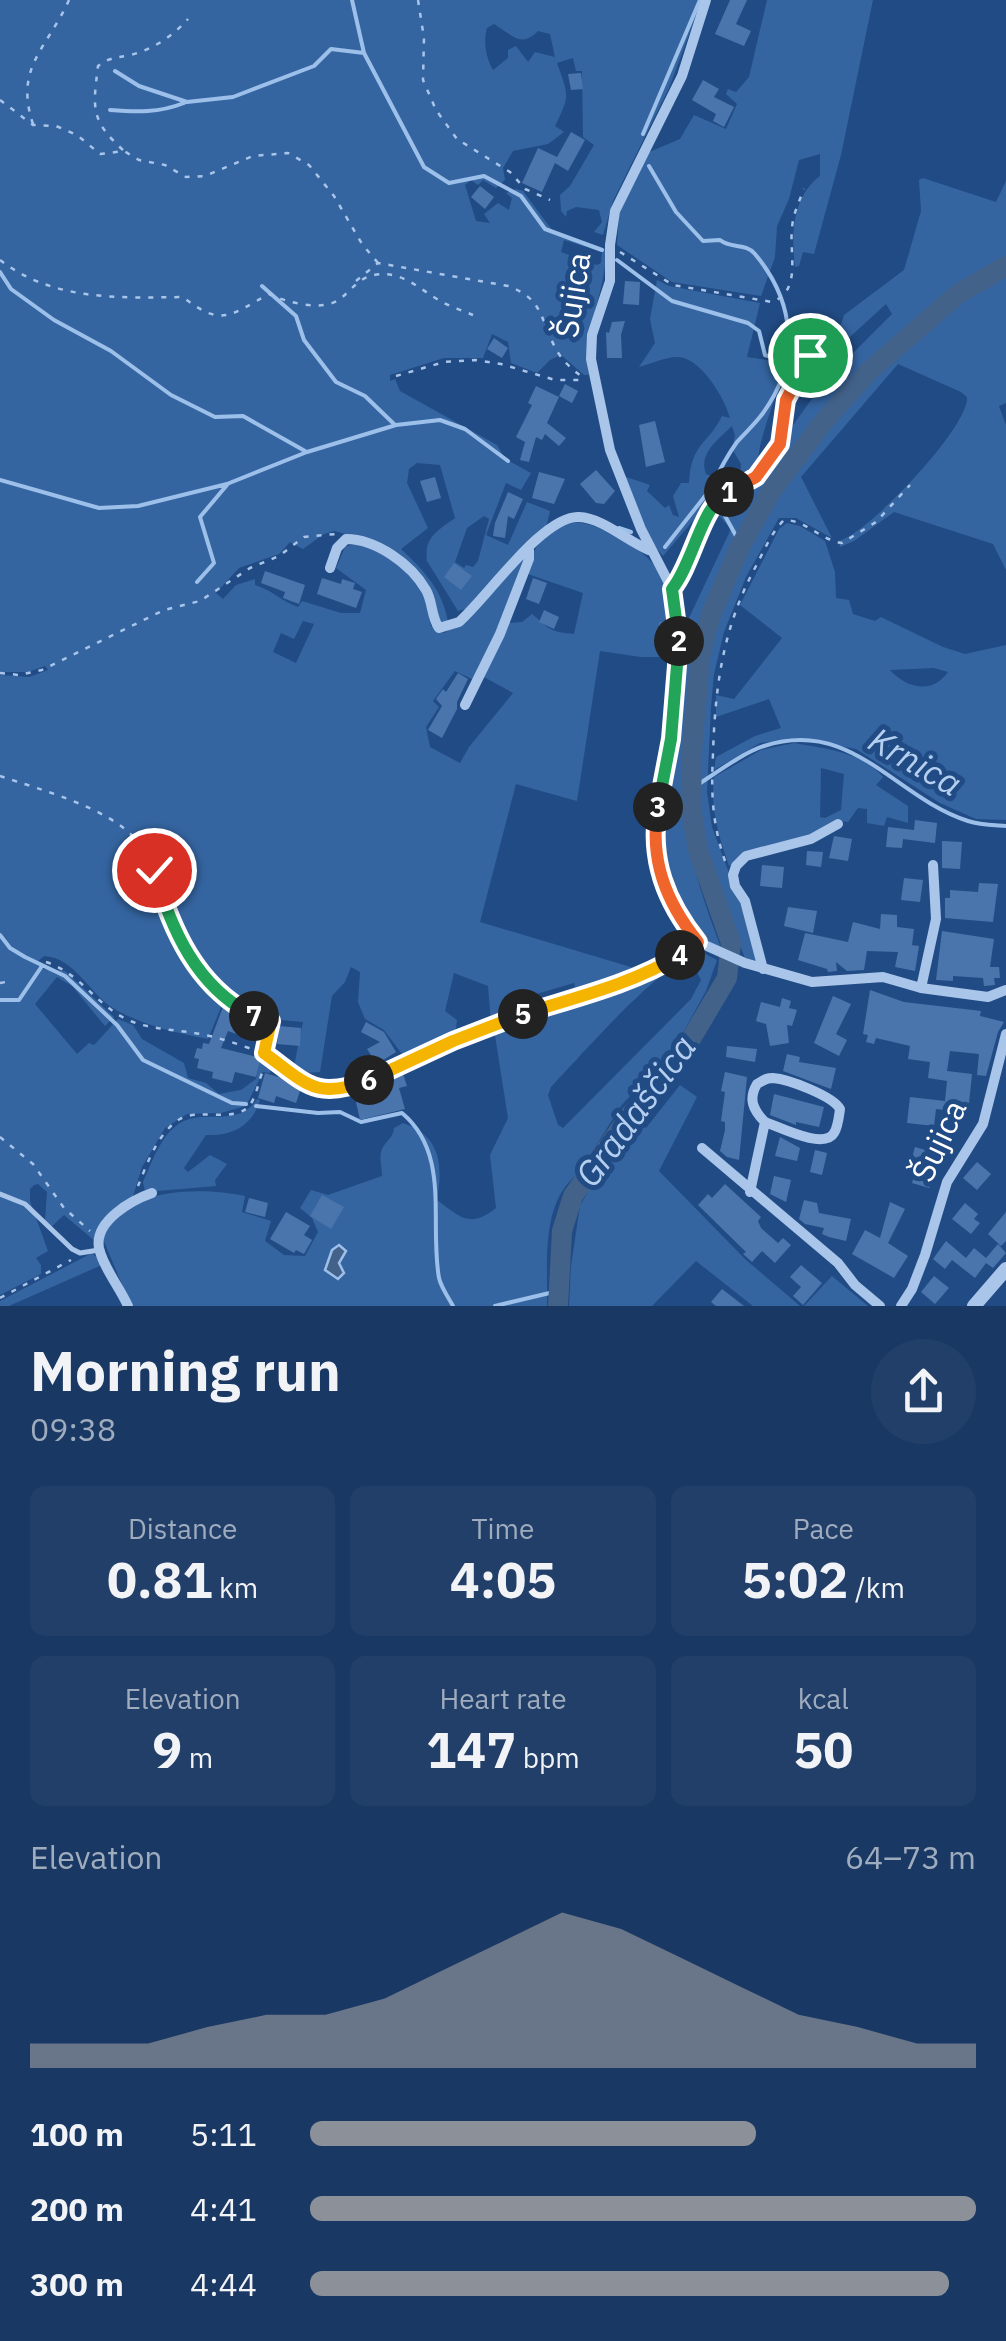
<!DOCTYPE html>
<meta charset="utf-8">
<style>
body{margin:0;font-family:"IBM Plex Sans",sans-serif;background:#223f69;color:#f1f3f6;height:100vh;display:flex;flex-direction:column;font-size:38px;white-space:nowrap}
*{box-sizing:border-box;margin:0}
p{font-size:32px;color:#9facbe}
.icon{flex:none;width:55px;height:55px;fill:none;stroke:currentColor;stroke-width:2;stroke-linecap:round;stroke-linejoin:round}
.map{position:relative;height:1306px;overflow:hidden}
.sheet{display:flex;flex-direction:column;background:#193863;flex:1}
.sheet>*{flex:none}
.pin{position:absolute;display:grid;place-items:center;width:85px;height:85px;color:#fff;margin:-42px;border:5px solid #fff;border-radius:50%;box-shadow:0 2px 10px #0007}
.km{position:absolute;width:50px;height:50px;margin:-25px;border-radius:50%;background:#222;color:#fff;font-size:28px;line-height:50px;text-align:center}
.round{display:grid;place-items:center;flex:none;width:105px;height:105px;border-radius:52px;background:#223f69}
.summary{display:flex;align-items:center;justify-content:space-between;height:170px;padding:0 30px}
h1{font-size:55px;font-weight:700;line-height:75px}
.stats{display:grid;grid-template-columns:repeat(3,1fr);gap:15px;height:170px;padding:10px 30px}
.stats div{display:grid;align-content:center;border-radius:15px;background:#223f69;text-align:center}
.stats b{font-size:50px;font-weight:700}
.stats small{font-size:28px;font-weight:400}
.stats p{font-size:28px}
.chart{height:280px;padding:20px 30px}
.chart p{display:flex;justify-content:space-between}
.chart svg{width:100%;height:180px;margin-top:10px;fill:#8c9099;opacity:.7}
ul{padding:0 30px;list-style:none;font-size:32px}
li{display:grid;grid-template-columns:160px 120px 1fr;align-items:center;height:75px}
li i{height:25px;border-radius:12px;background:#8c9099}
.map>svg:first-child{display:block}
.green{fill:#3565a1;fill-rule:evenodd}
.water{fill:#43628a;stroke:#9dc0ea;stroke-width:2.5}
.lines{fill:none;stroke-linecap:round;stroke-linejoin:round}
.stream{stroke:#9dc0ea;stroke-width:4}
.river{stroke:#43628a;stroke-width:20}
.building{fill:#4a75ac}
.path{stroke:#a9c5e9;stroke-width:2.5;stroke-dasharray:5 8;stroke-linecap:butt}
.service{stroke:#a9c5e9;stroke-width:5}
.minor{stroke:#a9c5e9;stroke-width:10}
.tertiary{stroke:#a9c5e9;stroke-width:14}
.split-1-casing{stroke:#fff;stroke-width:20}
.split-2-casing{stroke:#fff;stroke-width:20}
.split-3-casing{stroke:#fff;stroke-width:20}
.split-4-casing{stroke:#fff;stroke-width:20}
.split-5-casing{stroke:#fff;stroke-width:20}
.split-6-casing{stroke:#fff;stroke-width:20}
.split-7-casing{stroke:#fff;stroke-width:20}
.split-8-casing{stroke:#fff;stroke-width:20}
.split-1{stroke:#f0652b;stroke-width:12}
.split-2{stroke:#22a559;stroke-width:12}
.split-3{stroke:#22a559;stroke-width:12}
.split-4{stroke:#f0652b;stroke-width:12}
.split-5{stroke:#f5b400;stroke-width:12}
.split-6{stroke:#f5b400;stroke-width:12}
.split-7{stroke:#f5b400;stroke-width:12}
.split-8{stroke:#22a559;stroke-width:12}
.labels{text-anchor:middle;stroke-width:10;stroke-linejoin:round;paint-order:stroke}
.street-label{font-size:32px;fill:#fff;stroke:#214b84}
.water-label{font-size:35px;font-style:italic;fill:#b5cff0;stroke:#214b84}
</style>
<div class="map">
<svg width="1006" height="1306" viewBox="0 0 1006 1306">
<rect width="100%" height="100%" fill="#214b84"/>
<!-- green -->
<path class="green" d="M0,0h702l-33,88 -56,113 -10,34 -9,-3 8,-10 -3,-12 -23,-3 -9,4 -1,6 -5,-6 -1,-16 10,-9 24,-41 -11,-8 -1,-66h-6l-3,-13 -16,5c12,34 13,32 -2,63l9,6 -16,12 -35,7 -10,17 2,12 -9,8 -13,-8 -5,5 -7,-5 -6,5 11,36 14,2 -6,-9 14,-11 11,7 3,-12 -6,-5 10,-4 7,2 29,39 54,19c0,46 -24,78 -17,126h-5l-23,-20 -11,5 -13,13 -26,-10 -3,-21 -16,-8 -9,24h-39l-54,17v6l5,-2 5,12 97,54 8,14 26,14 -10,17 -15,-7 -20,52 22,10 19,-43 23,9 -4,17 -77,80 -11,3 -31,-50c-3,-24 10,-30 28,-43l-15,-53 -23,-2 -8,6 -2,14 21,45 -27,21c23,21 42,42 47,73l-9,2 -30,-59 -28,-22 -47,-12 -10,3 -21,15 -13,-7 -11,12 -40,14 -23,25 7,6 13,-14 19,-6v6c17,5 26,16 43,22l4,-6 39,12h19l6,-23 -30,-22 9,-21c23,-11 61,22 74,40 9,11 9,25 12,39l13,7 26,-15 54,-60 -26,73 -24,49 -19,-9 -22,30 6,6 -13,20 4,20 30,16 9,-16 44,-54 -31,-17 25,-53 15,-1 10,-8c17,14 16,18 42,20l9,-41 -58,-20c19,-55 45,-63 94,-35 19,11 35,21 44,42 12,25 12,50 12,77h-34l-41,-6 -23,150 -61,-17 -36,138 164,49 -93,31 -2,-6 26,-9 -1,-4 -48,14 4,13 -39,13 -3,-37 -34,-13 -9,38 12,9 -2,17 -50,21 -21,-28 -19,-11 -7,-17 2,-30 -9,-5 -6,15 -13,14 -12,76 -17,1 -1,5 -9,-7 10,-49 -21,-2 -18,4 -38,-25 -43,-53 -15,-30 -2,1c16,37 40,68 71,95l-15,-7 -14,34c-31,-6 -62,-13 -90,-28 -28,-14 -41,-53 -74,-55l-7,6 5,7 23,2 49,46 -9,9 -33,-40 -15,-9 -22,27 42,50 12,-11 5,2 24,-26 15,6 9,14 42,24 4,15 18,5 13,11 22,-4 15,-11 5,-22 11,10 -2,6 -7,-1 -17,34 -25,7 -34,1 -22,14 -23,39 -9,29 -38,45 -31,-26 -13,12 -6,-7 2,-28 -9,-8 -4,1 -4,4v12l18,50 -12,7 5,7v9l-41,21v-620l29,2 19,-7 -3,-4 -17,6h-28zM494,24c17,10 27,25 44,7l12,3 5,23 -20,-5 -7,10 -12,-16 -8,4v8l-15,12c-7,-13 -10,-27 -6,-42zM564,240l38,12 -1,11 -4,2 -36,-13zM484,516l5,3 -11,42 -5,6 -7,-2 -2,3 -9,-6 12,-34zM303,621l11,3 -18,39 -23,-11 8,-19 13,6z
M767,0h106l-32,155 -27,99 -11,-2 -4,14 -4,1c-4,-32 -3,-70 25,-91v-22l-21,6 -10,39 -12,27 -2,31 -14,39 -89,-14 -55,-37 2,-31 28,-61 33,-14 14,-24 32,14 11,-25 -11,-10 2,-5 8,3 13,-15z
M923,178l73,24 10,-21v75c-121,76 -222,177 -281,309 -10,23 -23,46 -28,70 -7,27 -6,57 -9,83 -4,39 -7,75 -1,114 6,40 20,78 34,116 -49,-20 -68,-89 -60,-138 3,-15 9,-29 11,-45 6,-48 14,-97 12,-145h4l43,-91 -18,-20 1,-4 28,-16 3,4 -8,11 5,3 18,-25 5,-18 59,-82 20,-67 60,-45 17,-59 -2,-31zM886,304l6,10 -43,43 -9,-11z
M1006,273v130l-7,3 7,19v145l-13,-26 -99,-32 -40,29 -14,6 -1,-6c30,-8 131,-115 128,-144l-6,-5 -63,-28 -97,113 31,61 -36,-20h-17l-33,59 -22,55 -10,42 -3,33 -4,85 5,35 33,89 11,45 -11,-3c-18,-46 -43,-94 -48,-144 -2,-14 4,-30 3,-45 -3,-40 -1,-88 9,-128 8,-33 24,-59 39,-90 54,-112 146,-221 258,-278z
M657,280l12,6 91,17 -13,54 26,4 9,-9 8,-26 6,1c-3,31 -42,117 -37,135l-15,18 -4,-2 1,-14 -9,-15 3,-13 -3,-10c-13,13 -34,27 -26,48l5,2 8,-7 2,2 -5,23 -53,62 -10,-11 -30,-69 27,9 -3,6 18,17 4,-3 4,10 6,2 -6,-21 8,-13h8c2,-40 18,-37 33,-67l8,2c-5,-19 -28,-59 -51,-61 -12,-1 -29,7 -40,10l16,-24 -5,-24z
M787,523l13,3 25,15 10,31 1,26 13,2 4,14 22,7 6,-4 62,30 22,7 41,-9v175l-30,-1 -36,-16 -84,-54 -54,-10 -42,4 -46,27 2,-13 39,-21 26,-8 -12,-29 -53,18v-22l18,4 48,-61 -42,-33 39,-76zM934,668l14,4c-16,23 -42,16 -58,-2z
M794,743c32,6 66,8 89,34l-7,8 32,21v17l-21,-6 -3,9 -17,-3v-14l-9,-1 -10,14 -12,-2 -9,11 -98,35c-10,-29 -19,-57 -15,-89l47,-27zM821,768l23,6 -3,36 -16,8 -5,-1z
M699,951l18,9 -11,31 -30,54 -55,61 -43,68c-38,28 -30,90 -31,132h-416l-28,-67c19,-53 97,-52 142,-43l-3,16 29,9 -6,20 19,14 21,1 13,-24 -6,-14 -12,-10 11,-18 17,5 54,-19c0,-10 -4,-20 1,-29 5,-8 10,-9 11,-19l9,-5c38,13 40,42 34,77 23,17 33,29 59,8l-6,-53 18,-37 -14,-89 160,-56zM685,962l9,5 7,13 -10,19 -128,129 -5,-3 -10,-30 3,-8c23,-24 108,-121 134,-125z
M680,1085l17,12 -38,74 86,88 55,47h-47l-57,-45 -44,45h-83l2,-40 9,-60 14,-25 30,-35 14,-25 8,7z
M257,1099l3,1c-8,26 -27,36 -54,35l-22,33 4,4 22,-17 17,9 -12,16 1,6 -71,6 -2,-10c8,-18 17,-44 33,-56 24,-20 62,4 81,-27z
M92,1253l12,11 -95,42h-9v-5z
M832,1276l36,30h-64z"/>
<!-- water -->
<path class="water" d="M339,1245l7,6 -7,12 5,10 -6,6 -13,-9 7,-20z"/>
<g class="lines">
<!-- stream -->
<path class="stream" d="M352,0l12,53 60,114 25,16 35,-7 37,20 24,33 57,21
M115,71l24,15 48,16 46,-5 81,-31 17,-17 33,4
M110,110c26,2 49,3 74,-7
M643,134l57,-134
M649,166l27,46 27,29 17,-1c11,9 26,3 35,14 40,48 46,107 8,159 -7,10 -17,19 -26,29 -11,15 -19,31 -27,48l3,5
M617,260l55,41 76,22 11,8 6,24 9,3 14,-5
M0,272l11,17 43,31 57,31 60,44 44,22 28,-1 62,35
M262,286l34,30 8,24 32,42 29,14 29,28
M0,480l99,28 39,-2 89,-22 80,-32 89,-27 44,-5 25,9 43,32
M718,503l23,42
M619,528l12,4
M665,547l44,-56
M197,582l17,-19 -14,-46 27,-32
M691,789c21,-13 51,-36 73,-43 88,-29 131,52 204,75 12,4 25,4 38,5
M0,935l10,13 15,9 40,19 52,49 26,35 89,43 14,1
M0,1000h19l23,-34
M256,1106l62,7 22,-1 21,10 41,-9c49,41 27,109 37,165 2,9 9,19 14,28
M495,1306l63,-15"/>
<!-- river -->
<path class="river" d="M558,1306l4,-75 11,-35 57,-81 39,-39 58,-98 4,-35 -33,-93 -7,-42 1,-58 9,-100 11,-38 29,-67 31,-55 52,-69 44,-49 90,-78 48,-28"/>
</g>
<!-- building -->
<path class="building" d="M730,0h17l-11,24 15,7 -7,15 -29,-12z
M581,73l2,16 -12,1 -3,-16z
M703,80l16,9 -5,8 20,10 -10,20 -11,-6 3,-7 -24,-14z
M571,132l14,8 -17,31 -13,-8 -13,29 -20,-9 16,-35 19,9z
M480,186l14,11 -9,12 -14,-12z
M625,281l15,1 -1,23 -16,-1z
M625,321l-4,14 1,23h-15l-1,-26 3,1 3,-11z
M494,338l14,10 -6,10 -15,-9z
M565,384l13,7 -6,12 -13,-7z
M536,386l23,11 -12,26 19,15 -7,8 -14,-12 -3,6 -6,-3 -7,25 -9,-2 5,-18 -9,-5 16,-32 -4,-2z
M655,421l10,41 -19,5 -7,-42z
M596,470l19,21 -11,13 -8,-1 -16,-19z
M539,472l26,7 -11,25 -22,-6z
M435,477l6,21 -14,4 -7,-21z
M508,492l15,7 -9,20 -6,-3 -3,22 -12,-2 2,-13z
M454,563l18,13 -11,14 -17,-13z
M265,571l40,14 -6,19 -16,-6 2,-6 -24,-9z
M322,578l19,6 1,-5 13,4 -2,6 9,3 -6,16 -39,-14z
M533,578l14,5 -8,21 -13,-5z
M544,610l15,7 -5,12 -15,-7z
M659,622h11l-1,25h-10z
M458,673l10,6 -11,23v7l-15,29 -14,-8 14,-24 -6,-7 7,-10 3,3z
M915,820l22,3 -2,20 -32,-4 -1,9 -16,-1 2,-20 26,3z
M834,836l18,3 -4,22 -19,-3z
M942,841l20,1 -2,27 -18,-1z
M807,851l16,1 -2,15 -15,-2z
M762,865l22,2 -2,21 -22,-2z
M904,878l19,2 -3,22 -19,-2z
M979,883l19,1 -5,38 -48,-4v-20h5v-8l28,2z
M788,907l29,4 -4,22 -29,-7z
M881,914l16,1v12l17,2 -2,16 7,1 -4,25 -20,-4 3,-15 -31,-1 -3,19 -17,1 -11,-9 1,9 -9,1 -1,-3 -29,-9 7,-27 43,9 5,-20 27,7z
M942,931l52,8 -4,28h9l1,11h-6l1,7 -11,1 -1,-8 -30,-2v5l-17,-1z
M870,990l34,12 77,9 -1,5 24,6 -6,10 -12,44 -9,-1 2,-21 -29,-3 -3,20 25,3 -4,39 -32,-4 -2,17 -27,-3 3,-26 35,4 2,-20 -19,-3 2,-16 -22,-3 2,-13 -34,-8 -2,6 -8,-2 2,-7 -5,-1z
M833,996l18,8 -15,30 11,6 -8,16 -25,-13z
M782,998l9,3 -2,7 8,2 -5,16 -5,-1 2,18 -19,3 -4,-22 -10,-3 5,-19 19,5z
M223,1007l31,14 -6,17 -20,-7 -7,17 40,10 -5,19 -21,-5 -3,11 -20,-5 1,-6 -16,-4 2,-9 -5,-1 3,-10 5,1 1,-6 6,1z
M366,1022l18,10 12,20 -19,12 -10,-15 13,-7 -19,-10z
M279,1026l22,2 -1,18 -23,-2z
M727,1046l30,3 -2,13 -29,-5z
M787,1054l13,3 -1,5 37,6 -5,21 -48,-18z
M725,1072l22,5 -8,83 -12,-3 -7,-6 5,-21v-8l-4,-1 4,-29 -4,-1z
M265,1073l23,7 13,8 -5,15 -20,-7 -2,7 -16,-5z
M403,1074l4,12 -8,2 6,21 -45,11 -4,-18 25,-6 -3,-11z
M774,1094l50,13 -5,20 -23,-5v3l-26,-10z
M780,1137l20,11 -3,13 -22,-5z
M915,1147l24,7 -3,9 3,7 -10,18 -17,-5 6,-20 -7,-2z
M815,1150l12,3 -5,22 -12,-3z
M977,1162l14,12 -14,16 -14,-12z
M774,1176l17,4 -5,22 -16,-8z
M725,1184l36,33 -3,4 3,7 17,15 5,-5 8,7 -16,18 -13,-12 -10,11 -9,-8 3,-2 -48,-47 10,-11 4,4z
M322,1195l22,12 -13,22 -21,-13z
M249,1198l19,5 -3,14 -20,-5z
M804,1200l13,3 2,10 32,6 -5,22 -17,-4 -7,-3 2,-6 -19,-4 -6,-5z
M890,1202l15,7 -17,34 20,13 -14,22 -42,-24 13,-24 15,8z
M965,1203l13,11 -4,5 6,4 -9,11 -19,-15z
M286,1212l24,14 -6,9 8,5 -8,14 -8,-4 -2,3 -24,-14z
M1006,1212v29l-5,5 -13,-12z
M946,1241l20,17 8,-10 12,10 12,-14 8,9 -13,15 -7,-5 -11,15 -23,-18 -7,9 -12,-10z
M801,1265l21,18 -19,22 -10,-9 8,-9 -11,-10z
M934,1276l15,12 -14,16 -14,-12z
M722,1289l22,17h-28l-5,-4z"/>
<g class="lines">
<!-- path -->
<path class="path" d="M418,0l6,38 -1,42 13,30 21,29 53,33 15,17 25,11
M0,100l33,25 23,1 21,9 23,19 24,-3 15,9 26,5 21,12 19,-1 48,-20 35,-3 21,12 25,31 28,48 16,19
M33,124c-19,-57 14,-75 36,-124
M123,150c-33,-30 -30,-42 -25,-84 12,-9 18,-8 32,-11 22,-5 43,-19 58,-36
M620,252l53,33 99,17c30,-11 17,-48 20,-74 1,-14 7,-26 12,-39
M0,260c53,41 119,38 183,37 39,31 47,18 86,-3 17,8 50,17 68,7 14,-9 19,-22 37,-26 26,-5 43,12 63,24 11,7 24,11 36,16
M356,281l22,-18 130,23c36,13 32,34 48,63 6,12 18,22 29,30
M396,376l48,-14 31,-2 26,4 54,16h31
M680,580l33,-78 42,-25 25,-33 6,-44 34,-73
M0,673l19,2 23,-5 122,-60 36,-9 50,-33 29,-12 25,-19 32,-3
M0,776c41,14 111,32 138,66 17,21 21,48 29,72 16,48 55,93 104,107l-7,31
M725,861c-13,-38 -14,-68 -12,-107 2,-68 10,-127 43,-188 8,-15 15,-33 28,-46 22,0 36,20 58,23l34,-21 34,-37
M46,962c34,11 50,43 82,58 26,11 50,9 77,15 20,4 41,12 60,19
M0,983l11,-2
M0,1137l33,27 31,44 26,23
M138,1186c9,-22 20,-54 42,-67 18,-11 54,4 69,-13 8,-9 9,-26 15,-37
M0,1298l71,-38"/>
<!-- service -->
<path class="service" d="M0,1194l25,10 47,45 8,4 19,-3"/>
<!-- minor -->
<path class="minor" d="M706,0l-24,76 -67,135 -5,34v36l-18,54 -1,24 19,91 31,79 31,60 7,35 -4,85 -20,126 2,32 19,47 22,28 47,21 67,19 71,-5 38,11 67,9 18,-7
M330,568l7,-20 9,-9c30,0 65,25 80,51 7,12 5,27 13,38l20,-6c28,-24 84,-107 120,-105 24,1 48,24 70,33
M465,705l35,-71 29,-75v-9
M763,969l-18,-68 -10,-15 -2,-11 3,-9 10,-10 65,-17 27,-15
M921,988l15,-69 -3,-54
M273,1060l45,29 31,-1 144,-63 165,-57 40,-26
M702,1148l136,115 17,22 25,21
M750,1192l15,-70c-12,-12 -17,-23 -8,-38 7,-4 9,-6 16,-6 15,1 60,18 67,31 -1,7 -2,18 -6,24 -10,17 -54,-6 -69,-11
M128,1306c-8,-18 -25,-39 -29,-58 -5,-27 33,-48 53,-55
M901,1306l11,-17 13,-34 22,-73 36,-58 23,-90"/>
<!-- tertiary -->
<path class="tertiary" d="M974,1306l32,-37"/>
</g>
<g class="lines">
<defs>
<path id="split-1" d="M729,492l27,-15 24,-33 6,-44 24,-45"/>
<path id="split-2" d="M679,641l-7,-52c21,-25 30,-86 57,-97"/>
<path id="split-3" d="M658,807l13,-68 8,-98"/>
<path id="split-4" d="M658,807c-9,53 8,95 40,135l-18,13"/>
<path id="split-5" d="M523,1014c54,-17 109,-30 157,-59"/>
<path id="split-6" d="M369,1080l84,-39 70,-27"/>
<path id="split-7" d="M254,1016l17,5 -7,32c42,30 51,48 105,27"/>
<path id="split-8" d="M154,870c17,59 42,117 100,146"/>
</defs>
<!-- split-1 casing -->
<use href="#split-1" class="split-1-casing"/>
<!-- split-2 casing -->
<use href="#split-2" class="split-2-casing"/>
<!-- split-3 casing -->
<use href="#split-3" class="split-3-casing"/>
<!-- split-4 casing -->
<use href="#split-4" class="split-4-casing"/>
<!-- split-5 casing -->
<use href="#split-5" class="split-5-casing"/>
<!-- split-6 casing -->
<use href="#split-6" class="split-6-casing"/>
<!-- split-7 casing -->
<use href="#split-7" class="split-7-casing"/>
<!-- split-8 casing -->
<use href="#split-8" class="split-8-casing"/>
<!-- split-1 -->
<use href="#split-1" class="split-1"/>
<!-- split-2 -->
<use href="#split-2" class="split-2"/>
<!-- split-3 -->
<use href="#split-3" class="split-3"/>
<!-- split-4 -->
<use href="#split-4" class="split-4"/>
<!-- split-5 -->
<use href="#split-5" class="split-5"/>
<!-- split-6 -->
<use href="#split-6" class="split-6"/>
<!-- split-7 -->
<use href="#split-7" class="split-7"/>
<!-- split-8 -->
<use href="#split-8" class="split-8"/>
</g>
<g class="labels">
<!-- street labels -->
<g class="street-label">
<text transform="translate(573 295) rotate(-81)" y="11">Šujica</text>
<text transform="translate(939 1141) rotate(-65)" y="11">Šujica</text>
</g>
<!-- water labels -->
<g class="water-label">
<text transform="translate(915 762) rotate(30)" y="12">Krnica</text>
<text transform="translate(636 1111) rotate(-54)" y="12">Gradaščica</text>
</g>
</g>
</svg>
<div class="pin" style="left:810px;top:355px;background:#1e9e55"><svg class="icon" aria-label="arrive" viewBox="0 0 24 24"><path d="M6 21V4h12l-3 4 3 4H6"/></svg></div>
<div class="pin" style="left:154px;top:870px;background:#d93025"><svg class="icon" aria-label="check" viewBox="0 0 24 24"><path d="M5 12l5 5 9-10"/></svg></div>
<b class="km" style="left:729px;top:492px">1</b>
<b class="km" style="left:679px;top:641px">2</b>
<b class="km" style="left:658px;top:807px">3</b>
<b class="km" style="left:680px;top:955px">4</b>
<b class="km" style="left:523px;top:1014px">5</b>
<b class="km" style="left:369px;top:1080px">6</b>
<b class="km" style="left:254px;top:1016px">7</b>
</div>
<section class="sheet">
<div class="summary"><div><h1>Morning run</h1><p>09:38</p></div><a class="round"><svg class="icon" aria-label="share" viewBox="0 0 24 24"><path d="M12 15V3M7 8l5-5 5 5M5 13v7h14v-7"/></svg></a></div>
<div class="stats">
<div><p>Distance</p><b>0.81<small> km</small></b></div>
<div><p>Time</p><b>4:05</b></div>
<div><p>Pace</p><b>5:02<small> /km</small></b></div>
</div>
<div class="stats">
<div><p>Elevation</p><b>9<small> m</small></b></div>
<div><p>Heart rate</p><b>147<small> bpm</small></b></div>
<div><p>kcal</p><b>50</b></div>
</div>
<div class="chart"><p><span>Elevation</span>64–73 m</p>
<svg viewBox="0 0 160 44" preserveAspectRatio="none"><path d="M0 44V38L10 38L20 38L30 34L40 31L50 31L60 27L70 20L80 13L90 6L100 10L110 17L120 24L130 31L140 34L150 38L160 38V44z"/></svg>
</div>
<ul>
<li><b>100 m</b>5:11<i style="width:67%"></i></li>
<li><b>200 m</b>4:41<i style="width:100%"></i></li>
<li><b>300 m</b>4:44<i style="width:96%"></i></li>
</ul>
</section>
